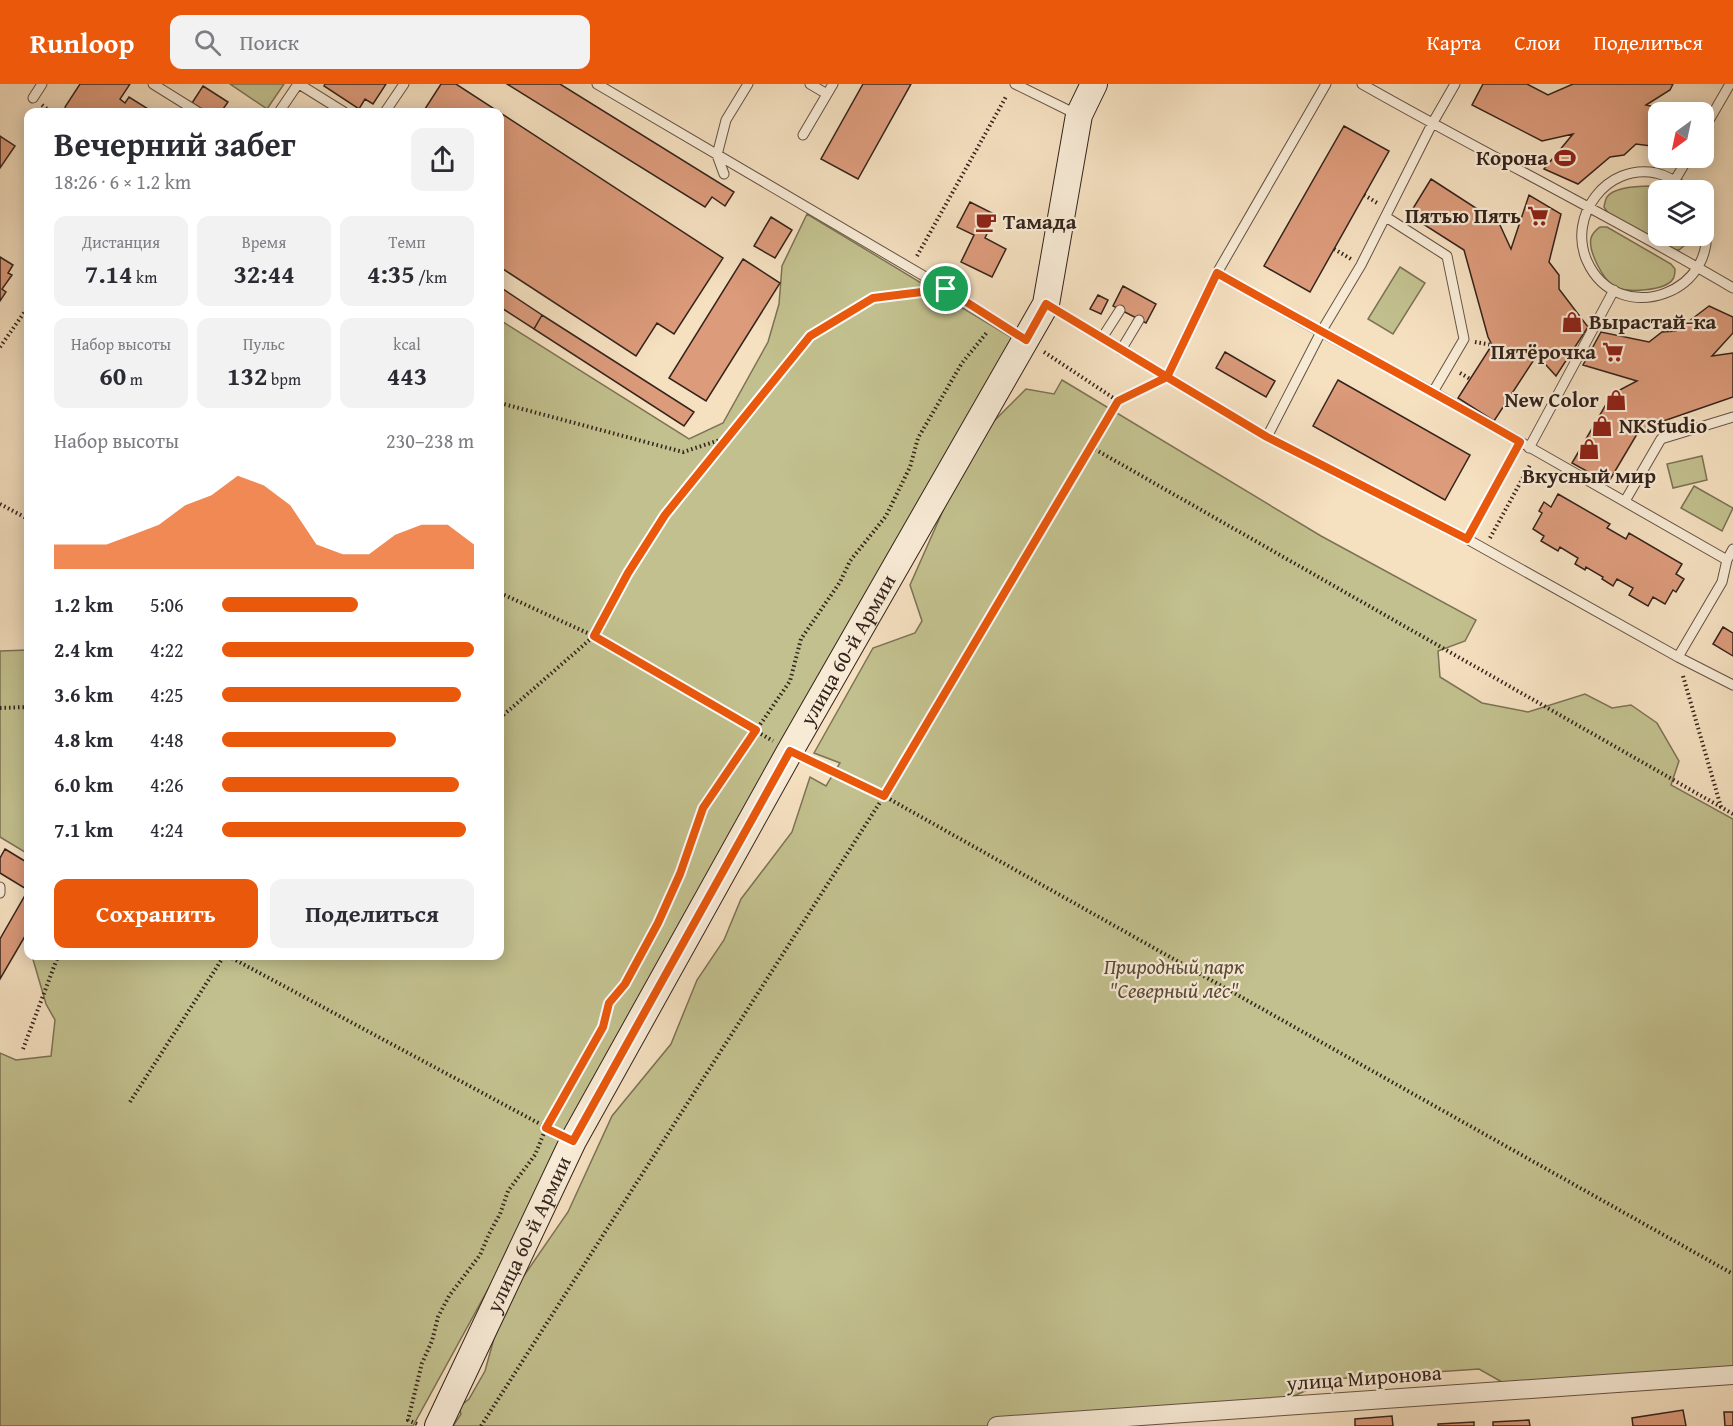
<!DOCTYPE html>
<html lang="ru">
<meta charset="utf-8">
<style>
body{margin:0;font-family:"Gentium Book Plus",serif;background:#f2f2f3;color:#2b2b33;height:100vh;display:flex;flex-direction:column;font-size:22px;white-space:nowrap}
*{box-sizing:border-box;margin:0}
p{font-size:20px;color:#7c7c81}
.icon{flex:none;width:33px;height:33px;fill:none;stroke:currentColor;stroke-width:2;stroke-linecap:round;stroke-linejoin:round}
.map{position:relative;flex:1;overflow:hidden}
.panel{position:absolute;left:24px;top:24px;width:480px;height:852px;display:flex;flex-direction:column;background:#fff;border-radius:12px;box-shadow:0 3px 15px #0003}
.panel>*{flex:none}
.needle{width:39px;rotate:213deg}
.buttons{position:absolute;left:1648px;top:18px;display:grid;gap:12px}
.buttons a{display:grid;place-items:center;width:66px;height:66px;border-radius:12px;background:#fff;box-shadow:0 3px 15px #0003;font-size:30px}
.pin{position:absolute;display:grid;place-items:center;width:51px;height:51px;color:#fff;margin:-26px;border:3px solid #fff;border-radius:50%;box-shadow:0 2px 6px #0007}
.round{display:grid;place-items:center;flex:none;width:63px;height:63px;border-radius:12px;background:#f2f2f3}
.head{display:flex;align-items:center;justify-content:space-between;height:102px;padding:0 30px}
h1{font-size:33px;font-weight:700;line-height:45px}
.figures{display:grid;grid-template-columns:repeat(3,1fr);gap:9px;height:102px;padding:6px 30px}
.figures div{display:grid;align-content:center;border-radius:12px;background:#f2f2f3;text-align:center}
.figures b{font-size:26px;font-weight:700}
.figures small{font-size:16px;font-weight:400}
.figures p{font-size:16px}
.chart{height:168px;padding:12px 30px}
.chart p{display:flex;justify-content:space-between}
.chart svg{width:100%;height:108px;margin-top:6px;fill:#ea580c;opacity:.7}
.action{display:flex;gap:12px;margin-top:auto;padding:12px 30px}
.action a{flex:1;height:69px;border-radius:12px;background:#ea580c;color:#fff;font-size:24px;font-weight:700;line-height:69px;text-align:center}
.action a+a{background:#f2f2f3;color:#2b2b33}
ul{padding:0 30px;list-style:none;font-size:20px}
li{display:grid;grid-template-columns:96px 72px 1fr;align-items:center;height:45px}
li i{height:15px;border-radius:8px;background:#ea580c}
header{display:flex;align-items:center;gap:36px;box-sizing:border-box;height:84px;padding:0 30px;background:#ea580c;color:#fff}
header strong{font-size:28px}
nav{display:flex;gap:33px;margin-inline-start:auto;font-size:21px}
.search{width:420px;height:54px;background:#f2f2f3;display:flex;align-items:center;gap:15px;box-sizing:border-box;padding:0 21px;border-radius:12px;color:#7c7c81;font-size:22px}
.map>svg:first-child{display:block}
.green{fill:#c2c08e;stroke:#7c7255;stroke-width:1.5}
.building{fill:#dc9b7b;stroke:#35231c;stroke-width:1.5}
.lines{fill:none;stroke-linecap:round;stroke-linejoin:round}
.lane-casing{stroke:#655245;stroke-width:11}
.street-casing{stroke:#655245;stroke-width:20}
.secondary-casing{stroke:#35231c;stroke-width:28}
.path{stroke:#35231c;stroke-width:4;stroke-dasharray:1.5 3;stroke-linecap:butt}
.lane{stroke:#f8ebd6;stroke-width:9}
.street{stroke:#f8ebd6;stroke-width:18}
.secondary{stroke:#f8ebd6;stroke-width:26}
.route-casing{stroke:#fff;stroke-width:12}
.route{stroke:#ea580c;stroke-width:8}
.labels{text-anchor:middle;stroke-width:4.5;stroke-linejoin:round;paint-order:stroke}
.poi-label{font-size:21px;font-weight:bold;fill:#35231c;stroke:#f8ebd6;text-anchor:end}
.street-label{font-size:21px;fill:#35231c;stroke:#f8ebd6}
.park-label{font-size:21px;font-style:italic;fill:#584a38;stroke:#f8ebd6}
</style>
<header>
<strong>Runloop</strong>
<div class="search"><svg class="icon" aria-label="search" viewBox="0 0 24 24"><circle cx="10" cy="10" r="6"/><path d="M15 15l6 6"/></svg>Поиск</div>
<nav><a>Карта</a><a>Слои</a><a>Поделиться</a></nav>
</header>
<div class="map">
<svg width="1733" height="1342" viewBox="0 0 1733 1342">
<rect width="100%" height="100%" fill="#f5e0c0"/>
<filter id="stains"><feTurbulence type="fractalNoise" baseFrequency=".00333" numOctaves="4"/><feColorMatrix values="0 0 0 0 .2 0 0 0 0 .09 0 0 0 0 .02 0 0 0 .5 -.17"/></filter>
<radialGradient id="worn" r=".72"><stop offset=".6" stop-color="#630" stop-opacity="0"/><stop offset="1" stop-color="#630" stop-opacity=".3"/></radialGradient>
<!-- green -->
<path class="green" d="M230,0h54l-17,25z
M1652,102l13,4h-6v46h29l-2,8 -7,6h-7l-64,-37 -4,-6c0,-1 2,-9 3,-10 7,-10 34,-11 45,-11z
M807,130l207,125 -124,212 -130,231 3,6 -350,638h-413v-373l16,7 35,-4 4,-36 -9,-16 -14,-48h468v-636l189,119 34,-16 45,-81 11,-38 3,-38z
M1600,143h7l64,37 4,5c0,3 0,7 -2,10 -8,12 -46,14 -58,8 -12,-7 -27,-36 -24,-49 2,-6 5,-8 9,-11z
M1400,183l25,16 -32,51 -25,-15z
M1062,296l259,156 155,84 -11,21 -27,10 2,26 42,26 46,9 57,-18 27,14 19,-3 26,18 22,38 -8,24 62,34v556l-217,15 -37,-21 -146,10 -65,28 -271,19h-544l8,-12 -2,-7 10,-8 16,-28 18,-65 65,-94 44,-96 59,-72 26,-64 27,-40 17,-41 51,-67 18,-55 16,9 14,-23 -26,-10 59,-105 42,-15 7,-12 -12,-36 35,-79 48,-84 33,-33 28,5z
M1702,372l5,24 -34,8 -6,-24z
M1694,402l39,22 -11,23 -41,-23z
M28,566v204l-28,-17v-186z"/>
<!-- building -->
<path class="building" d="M80,0h50l-10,15 5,4 4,-6 24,15h-86l-2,-5z
M325,0h61l-13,20 -8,-5 -6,10 -35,-23z
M441,0h15l267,174 -49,76 -17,-11 -21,33 -136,-89v-155h-77z
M507,0h53l174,108 -9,14 -13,-9 -7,10z
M863,0h48l-53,95 -37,-20z
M1483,0h44l21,11 25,-11h100l-3,6 -24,15 32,7h-19v35l-23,-3 -12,11 -14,2 -32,27 -34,-15 29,-35 -31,7 -70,-36z
M203,2l25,16 -7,10h-14l-15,-9z
M1344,42l45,25 -79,141 -46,-26z
M0,52l15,10 -15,22z
M1431,95l68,44 12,26 18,-54 32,19 -12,48 10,13v14l29,38 -32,49 -19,-21 -43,66 -36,-23 34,-53 -4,-8 -24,-87 -55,-35z
M970,118l26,13 -11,23 21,11 -14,28 -31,-15 13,-27 -17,-8z
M771,133l21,13 -17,28 -21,-12z
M0,173l13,8 -5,8 4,2 -10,14 4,3 -6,9z
M743,175l37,24 -74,118 -37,-23z
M1123,202l33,18 -10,19 -33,-17z
M500,203l42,28 -8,14 -34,-22z
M1098,211l10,5 -7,14 -11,-5z
M1709,222l24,11v16l-21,23 21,-3v44l-81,28 -15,9 -29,49 -36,-20 40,-69 25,-13 -54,-16 18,-33 48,10 13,-10 14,-1z
M542,231l152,97 -10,14 -150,-97z
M1225,268l50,29 -9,16 -50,-29z
M1338,296l132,75 -25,45 -132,-74z
M1558,410l52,30 -3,4 19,11 3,-6 53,31 -6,10 8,5 -8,13 -3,-2 -8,14 -12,-7 -5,9 -19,-11 4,-7 -16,-9 -4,7 -11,-7 1,-2 -17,-10 -1,3 -10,-6 3,-6 -18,-11 -2,4 -17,-10 3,-5 -11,-7 9,-16 -3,-2 5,-9 7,5z
M1723,543l10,6v23l-20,-12z
M5,765l23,14v68l-28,48v-40l28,-49 -28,-17v-15z
M1683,1326l3,16h-53l-1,-8z
M1724,1328h9v14h-8z
M1392,1332l1,10h-38v-7z
M1529,1336l1,6h-37v-4z
M1474,1338v4h-36v-2z"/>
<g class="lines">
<defs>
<path id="lane" d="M153,0l45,28
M299,0l45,28
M597,0l349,205 78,50
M810,0l17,10
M1015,0l63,31
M1362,0c123,70 249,132 371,204
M33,14l9,-14
M279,28l19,-28
M385,28l19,-28
M1704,45l26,-45
M803,51l30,-51
M724,90l-7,-19 9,-35 22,-36
M1675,96l13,-22
M1688,106c-9,-7 -19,-14 -32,-17 -49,-10 -89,43 -69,88 31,69 137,32 117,-44
M1386,133l61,39 17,83 -31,53
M1217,189l104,59 40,-67 71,-141 23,-40
M1048,221l219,132 200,102 211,118 55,28
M1102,254l18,-28
M1121,266l18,-30
M1167,293l50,-104 109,-189
M1267,353l54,-105 112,60 294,168
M1529,364l85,-158
M1625,417l36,-62 72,-22
M1678,573l44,-75 5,-22 6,-11
M0,803v6"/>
<path id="street" d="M997,1342l736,-51"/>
<g id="secondary">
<path id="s1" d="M438,1342l135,-285 217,-390 256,-447 33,-189 15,-31"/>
</g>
</defs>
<!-- lane casing -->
<use href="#lane" class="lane-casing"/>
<!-- street casing -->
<use href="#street" class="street-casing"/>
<!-- secondary casing -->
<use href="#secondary" class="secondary-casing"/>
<!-- path -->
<path class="path" d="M42,21l9,7
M1364,111l15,9
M1334,165l17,10
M917,172l90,-161
M1475,258l17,3
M0,263l28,-40
M1044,268l74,49
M1460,289l10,6
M500,319l183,49 43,-14 84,-102 63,-37 51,-7
M1091,363l642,367
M0,420l28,15
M1472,444l42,-74
M1490,454l41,-75
M500,509l94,43 179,105
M1683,592l38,131
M0,624l28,-1
M500,634l94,-82 34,-63 37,-58 61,-77
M809,676l75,36 849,478
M228,872l327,176
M23,965l35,-93
M130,1018l94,-146
M417,1340l-9,-4 14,-57 10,-22 6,-24 11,-21 31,-41 9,-21 11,-20 8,-23 27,-36 11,-27 57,-101 6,-24 16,-19 33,-61 22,-49 23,-66 87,-127 11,-42 39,-57 10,-21 36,-45 24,-49 8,-29 44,-75 26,-32
M481,1342l403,-630 234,-395 36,-17"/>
<!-- lane -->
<use href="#lane" class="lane"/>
<!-- street -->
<use href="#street" class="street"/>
<!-- secondary -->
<use href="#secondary" class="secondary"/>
</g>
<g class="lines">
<defs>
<path id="route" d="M946,205l-73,9 -63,38 -145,179 -37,58 -34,63 162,94 -53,78 -23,66 -22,49 -33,61 -16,19 -6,24 -57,101 27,13 217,-390 94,45 234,-395 49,-24 100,60 200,102 53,-97c-100,-58 -203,-112 -303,-169l-50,104 -121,-73 -20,36 -80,-51"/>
</defs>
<!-- route casing -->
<use href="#route" class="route-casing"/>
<!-- route -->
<use href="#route" class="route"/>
</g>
<!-- icons -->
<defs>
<symbol id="stadium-bare" viewBox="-9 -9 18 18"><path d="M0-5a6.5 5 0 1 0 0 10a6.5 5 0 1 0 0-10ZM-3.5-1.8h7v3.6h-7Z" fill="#8f2418" stroke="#f8ebd6" stroke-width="2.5" paint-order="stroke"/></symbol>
<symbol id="supermarket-bare" viewBox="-9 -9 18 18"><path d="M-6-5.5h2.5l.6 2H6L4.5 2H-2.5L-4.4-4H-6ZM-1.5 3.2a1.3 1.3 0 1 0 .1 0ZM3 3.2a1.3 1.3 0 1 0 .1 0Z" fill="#8f2418" stroke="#f8ebd6" stroke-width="2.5" paint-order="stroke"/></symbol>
<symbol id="cafe-bare" viewBox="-9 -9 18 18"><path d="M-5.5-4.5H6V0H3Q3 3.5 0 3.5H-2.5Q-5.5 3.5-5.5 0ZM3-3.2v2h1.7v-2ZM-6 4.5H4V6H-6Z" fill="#8f2418" stroke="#f8ebd6" stroke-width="2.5" paint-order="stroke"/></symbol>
<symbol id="shop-bare" viewBox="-9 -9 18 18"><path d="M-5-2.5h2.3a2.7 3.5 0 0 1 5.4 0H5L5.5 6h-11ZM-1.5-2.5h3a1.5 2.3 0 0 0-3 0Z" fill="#8f2418" stroke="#f8ebd6" stroke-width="2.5" paint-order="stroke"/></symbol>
</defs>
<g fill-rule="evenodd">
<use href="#stadium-bare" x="1550" y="59" width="30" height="30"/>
<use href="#supermarket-bare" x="1523" y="117" width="30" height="30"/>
<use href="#cafe-bare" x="971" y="123" width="30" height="30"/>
<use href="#shop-bare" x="1557" y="223" width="30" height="30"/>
<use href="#supermarket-bare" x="1598" y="253" width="30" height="30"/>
<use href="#shop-bare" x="1601" y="301" width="30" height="30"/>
<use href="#shop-bare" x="1587" y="327" width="30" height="30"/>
<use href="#shop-bare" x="1574" y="350" width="30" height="30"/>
</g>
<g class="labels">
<!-- poi labels -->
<g class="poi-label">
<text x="1548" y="81">Корона</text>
<text x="1521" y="139">Пятью Пять</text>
<text x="1003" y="145" text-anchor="start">Тамада</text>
<text x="1589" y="245" text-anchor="start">Вырастай-ка</text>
<text x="1596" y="275">Пятёрочка</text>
<text x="1599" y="323">New Color</text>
<text x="1619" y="349" text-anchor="start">NKStudio</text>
<text x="1589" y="399" text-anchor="middle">Вкусный мир</text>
</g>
<!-- street labels -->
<g class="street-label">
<text dy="7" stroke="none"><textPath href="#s1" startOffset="878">улица 60-й Армии</textPath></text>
<text dy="7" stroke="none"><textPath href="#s1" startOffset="212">улица 60-й Армии</textPath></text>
<text transform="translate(1364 1294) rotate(-4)" y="7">улица Миронова</text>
</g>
<!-- park labels -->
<g class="park-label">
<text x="1174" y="890">Природный парк<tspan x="1174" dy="24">"Северный лес"</tspan></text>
</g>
</g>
<rect width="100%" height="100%" filter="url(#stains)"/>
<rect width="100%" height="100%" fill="url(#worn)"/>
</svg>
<div class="buttons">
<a><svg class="needle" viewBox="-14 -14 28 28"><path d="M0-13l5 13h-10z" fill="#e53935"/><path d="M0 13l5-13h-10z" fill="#7c7c81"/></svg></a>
<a><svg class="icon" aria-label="layers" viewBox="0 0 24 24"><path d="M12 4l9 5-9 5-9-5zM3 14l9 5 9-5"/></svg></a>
</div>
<div class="pin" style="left:946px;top:205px;background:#1e9e55"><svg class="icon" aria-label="arrive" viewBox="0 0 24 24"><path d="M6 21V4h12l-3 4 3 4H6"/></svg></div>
<section class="panel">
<div class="head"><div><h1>Вечерний забег</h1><p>18:26 · 6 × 1.2 km</p></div><a class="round"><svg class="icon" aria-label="share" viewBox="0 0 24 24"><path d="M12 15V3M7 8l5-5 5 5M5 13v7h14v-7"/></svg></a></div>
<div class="figures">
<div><p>Дистанция</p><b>7.14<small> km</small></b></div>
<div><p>Время</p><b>32:44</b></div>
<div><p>Темп</p><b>4:35<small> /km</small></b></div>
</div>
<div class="figures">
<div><p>Набор высоты</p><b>60<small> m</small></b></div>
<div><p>Пульс</p><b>132<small> bpm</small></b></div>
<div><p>kcal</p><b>443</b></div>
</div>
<div class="chart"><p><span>Набор высоты</span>230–238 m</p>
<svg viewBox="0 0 160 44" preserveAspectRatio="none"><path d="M0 44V34L10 34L20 34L30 30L40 26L50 18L60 14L70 6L80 10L90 18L100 34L110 38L120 38L130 30L140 26L150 26L160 34V44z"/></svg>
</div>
<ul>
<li><b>1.2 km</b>5:06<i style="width:54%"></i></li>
<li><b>2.4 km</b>4:22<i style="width:100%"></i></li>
<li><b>3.6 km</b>4:25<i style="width:95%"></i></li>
<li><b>4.8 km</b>4:48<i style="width:69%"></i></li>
<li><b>6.0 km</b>4:26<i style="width:94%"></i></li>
<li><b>7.1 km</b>4:24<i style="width:97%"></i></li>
</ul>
<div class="action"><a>Сохранить</a><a>Поделиться</a></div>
</section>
</div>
